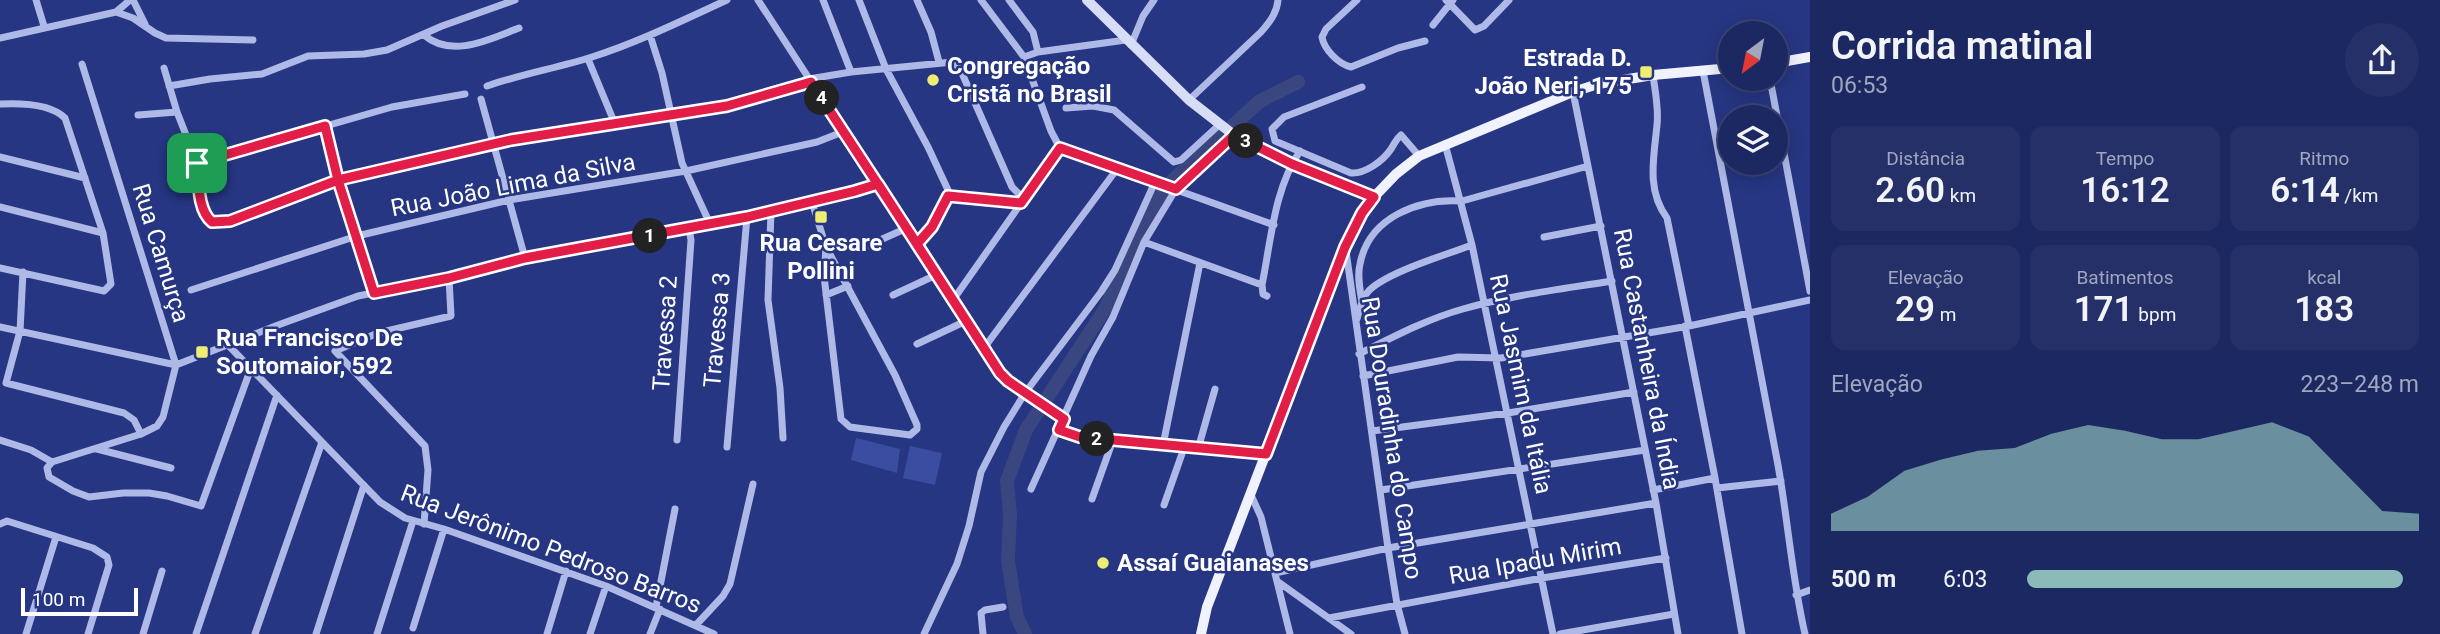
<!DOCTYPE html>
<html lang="pt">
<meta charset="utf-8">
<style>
body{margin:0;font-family:Roboto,sans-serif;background:#253068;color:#f1f3f6;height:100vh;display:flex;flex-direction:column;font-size:26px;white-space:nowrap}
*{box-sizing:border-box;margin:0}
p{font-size:23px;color:#a0a6be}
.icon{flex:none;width:38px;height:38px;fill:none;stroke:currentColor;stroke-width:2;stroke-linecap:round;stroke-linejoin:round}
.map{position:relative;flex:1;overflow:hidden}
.drawer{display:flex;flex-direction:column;background:#1c2862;width:630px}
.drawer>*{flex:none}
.needle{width:46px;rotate:212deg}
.fabs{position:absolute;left:1718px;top:21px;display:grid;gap:14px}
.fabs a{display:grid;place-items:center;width:70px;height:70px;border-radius:50%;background:#1c2862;box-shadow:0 4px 18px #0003,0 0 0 2px #3a4477;font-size:35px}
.scale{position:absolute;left:21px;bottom:18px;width:117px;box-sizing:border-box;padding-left:7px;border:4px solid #fff;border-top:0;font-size:19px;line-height:24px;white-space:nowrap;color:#fff;-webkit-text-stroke:5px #263682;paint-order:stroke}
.pin{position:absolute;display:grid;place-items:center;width:60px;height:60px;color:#fff;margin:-30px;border-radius:14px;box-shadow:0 4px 10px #0006}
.km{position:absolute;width:35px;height:35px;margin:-18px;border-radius:50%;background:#222;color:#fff;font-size:19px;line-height:35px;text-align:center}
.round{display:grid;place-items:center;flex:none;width:74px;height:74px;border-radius:37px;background:#253068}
.overview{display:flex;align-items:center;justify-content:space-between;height:119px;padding:0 21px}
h1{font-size:38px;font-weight:600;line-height:52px}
.stats{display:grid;grid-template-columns:repeat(3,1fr);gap:10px;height:119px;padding:7px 21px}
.stats div{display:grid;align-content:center;border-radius:14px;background:#253068;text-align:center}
.stats b{font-size:35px;font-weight:600}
.stats small{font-size:19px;font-weight:400}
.stats p{font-size:19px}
.chart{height:196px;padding:14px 21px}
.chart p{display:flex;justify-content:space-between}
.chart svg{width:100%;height:126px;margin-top:7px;fill:#8bbbb9;opacity:.7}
ul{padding:0 21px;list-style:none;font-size:23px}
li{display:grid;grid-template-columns:112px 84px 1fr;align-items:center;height:52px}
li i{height:18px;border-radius:9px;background:#8bbbb9}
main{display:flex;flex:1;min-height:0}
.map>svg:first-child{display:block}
.green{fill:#3a4da0}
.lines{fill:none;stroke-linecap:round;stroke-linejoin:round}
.river{stroke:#3a467f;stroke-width:14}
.street{stroke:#aeb9e7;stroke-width:7}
.secondary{stroke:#d8ddf6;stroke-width:10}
.primary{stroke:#f0f2fd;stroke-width:10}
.route-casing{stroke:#fff;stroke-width:14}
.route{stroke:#e11d48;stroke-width:9}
.poi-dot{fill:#f0ed73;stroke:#263682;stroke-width:2.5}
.labels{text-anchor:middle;stroke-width:5;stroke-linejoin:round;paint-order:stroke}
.poi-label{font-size:24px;font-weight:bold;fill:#fff;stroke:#263682;text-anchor:start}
.street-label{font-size:24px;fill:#fff;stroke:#263682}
</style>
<main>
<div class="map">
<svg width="1810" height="634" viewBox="0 0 1810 634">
<rect width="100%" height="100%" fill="#263682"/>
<!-- green -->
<path class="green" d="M856,438l44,11 -3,24 -46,-13z
M910,446l32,7 -7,32 -32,-7z"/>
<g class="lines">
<!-- river -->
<path class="river" d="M1025,634l-8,-17 -9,-56 2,-46 -3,-34 19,-51 79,-121 52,-110 17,-20 86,-78 38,-19"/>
<!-- street -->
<path class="street" d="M36,0l8,26
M133,0l12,24
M758,0l242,373 8,8 56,38
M823,0l28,72
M859,0l27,69 42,78 20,43 -4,18 -27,36
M917,0l14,32 8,30
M981,0l43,57 27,74 9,17 214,77
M1009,0l24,32 5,20
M1357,0l-31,29 -4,8c2,12 16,27 29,30l47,-19 27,-7
M1446,0l29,30 9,-4 25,-26
M116,12l17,6 22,15 11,5 87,2
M1433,25l20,-25
M424,35c28,24 66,4 95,-7
M650,35l12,38 20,90 28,61
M0,38l116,-26 14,-12
M1131,45l12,-29 11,-16
M1024,57l14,-5 88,-12
M588,59l27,65
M82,64l94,301 -13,52 -6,9 -16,8 -89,28 -5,6 2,9 24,14 16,6 34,-4h26l18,3 34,10 50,-138
M164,68l13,44 20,51 4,34 7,23 11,3 11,-2 108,-41 173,-40 216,-34 84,-25
M1703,71c25,132 51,263 75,394 10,56 14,113 27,169
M1653,75c2,16 6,34 4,50 -3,32 -11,65 10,93l22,108
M809,79l42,-7 102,-10 8,9 51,116 12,12
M1770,79l40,212
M169,86l41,-7 52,-5 46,-18 56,-2 23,-4 55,-24 73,-26
M487,86c35,-12 70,-18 105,-29 47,-15 91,-37 135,-57
M1362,87l-78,30 -12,12 3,12 76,32c14,1 32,-12 40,-24 4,-6 5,-10 10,-14l18,21
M1573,92l83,411 22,131
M481,99l44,159
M1189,100l72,-68c8,-9 16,-19 17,-32
M0,104c20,-1 50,-1 65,14l38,115 8,51 -7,7 -104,-23
M1066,108l27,-2 21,4 60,52 7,-2 38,-35
M138,115l39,-3
M325,126l13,54 36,113
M1445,144l27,101 81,389
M0,157l85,21
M197,163l195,-56 73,-13
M948,196l73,7
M812,202l14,45 69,128 22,50v4l-7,6 -60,-8 -9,-8 -17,-143 2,-29
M0,207l103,26
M771,211l-3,89 12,88 3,50
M1544,237l57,-11
M1144,242l118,43 1,9 4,2
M869,245l38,-17
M1346,251l42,297 9,56 8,30
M23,272l-3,59 -14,52 118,30 10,7 7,14
M1262,285c9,-44 12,-96 38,-134
M191,290l166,-54 152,-36 177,-29 131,-29 28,-11
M826,295l22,-9
M893,295l43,-20
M953,300l107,-152
M1362,302c-2,-12 -5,-26 -2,-38 9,-47 59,-66 102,-63l126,-35
M1357,319c2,-8 4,-18 10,-26 14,-19 81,-39 105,-48
M1685,326l30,152 27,156
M0,327l176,38 102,-40 80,-29 91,-18 76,-20 222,-41 108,-26 23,-7
M917,344l49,-23
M229,346l151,156 25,16 39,11 162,57 108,48
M984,348l133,-179
M1359,354c34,-17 68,-35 104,-45 48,-14 100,-20 149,-28
M1363,376l95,-19 43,1 188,-32 121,-26
M1059,430l21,7 186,17
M1372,431l136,-18 126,-21
M0,440l31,10 21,12
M677,440l14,-200 -2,-12
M1163,445l37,-182
M727,447l20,-230
M97,449l74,19
M1198,449l17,-60
M1717,488l64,-7
M1031,489l60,-133 22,-39 31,-75 32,-53 58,-54
M1381,490l264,-40
M1653,490l62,-12
M1251,495l10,22 29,117
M1092,499l21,-59
M1164,505l20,-57
M0,524l7,-3 86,27 14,9 2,8 -21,69
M424,524l4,-54 -3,-24 -90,-95 43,-18 73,-17 -2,-38
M1275,573l113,-25 268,-45
M1277,581l74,53
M1796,595l14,-5
M656,607l19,-98
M1329,618l213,-40 124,-20
M696,625l27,-29 7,-12 23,-100
M413,628l31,-99
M26,634l30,-97
M143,634l19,-63
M196,634l81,-239
M255,634l67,-192
M316,634l48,-149
M377,634l36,-113
M547,634l19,-63
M590,634l16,-48
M650,634l10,-25
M924,634l33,-70 12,-38 12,-54 23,-45 21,-34 76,-101 14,-22 40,-88
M983,634l-2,-21 4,-3 18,-3
M1560,634l114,-20"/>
<!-- secondary -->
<path class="secondary" d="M1087,0l102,100 45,35 58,29 82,33"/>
<!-- primary -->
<path class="primary" d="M1776,63l34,-6
M1201,634l6,-27 138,-360 7,-16 22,-34 22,-23 23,-18 154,-64 25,-8 55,-9 78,-7"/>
</g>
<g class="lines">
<defs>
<path id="route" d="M197,163l128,-37 13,54 36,113 75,-15 76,-20 222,-41 108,-26 23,-7 122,189 8,8 56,38 -5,11 21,7 186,17 79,-207 17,-34 12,-16 -82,-33 -58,-29 -58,54 -116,-41 -39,55 -73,-7 -16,31 -15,17 -106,-162 -84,24 -216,34 -173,40 -108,41 -18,1c-15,-12 -13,-42 -15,-59"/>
</defs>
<!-- route casing -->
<use href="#route" class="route-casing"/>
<!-- route -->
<use href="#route" class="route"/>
</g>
<!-- markers -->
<g class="poi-dot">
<rect x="1639" y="65" width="14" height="14" rx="3.5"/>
<circle cx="933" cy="80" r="7"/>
<rect x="814" y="210" width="14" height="14" rx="3.5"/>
<rect x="195" y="345" width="14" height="14" rx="3.5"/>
<circle cx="1103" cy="563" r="7"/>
</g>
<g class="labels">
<!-- poi labels -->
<g class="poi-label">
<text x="1632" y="66" text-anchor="end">Estrada D.<tspan x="1632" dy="28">João Neri, 175</tspan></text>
<text x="947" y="74">Congregação<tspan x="947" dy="28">Cristã no Brasil</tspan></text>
<text x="821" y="251" text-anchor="middle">Rua Cesare<tspan x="821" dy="28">Pollini</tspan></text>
<text x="216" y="346">Rua Francisco De<tspan x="216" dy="28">Soutomaior, 592</tspan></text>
<text x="1117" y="571">Assaí Guaianases</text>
</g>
<!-- street labels -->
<g class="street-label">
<text transform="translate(513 185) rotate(-11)" y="8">Rua João Lima da Silva</text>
<text transform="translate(161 253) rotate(73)" y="8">Rua Camurça</text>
<text transform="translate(717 330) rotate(-85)" y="8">Travessa 3</text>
<text transform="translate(665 333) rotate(-86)" y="8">Travessa 2</text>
<text transform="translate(1647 359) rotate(79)" y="8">Rua Castanheira da Índia</text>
<text transform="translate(1521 384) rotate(78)" y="8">Rua Jasmim da Itália</text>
<text transform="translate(1392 438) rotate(81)" y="8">Rua Douradinha do Campo</text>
<text transform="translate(551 549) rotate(21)" y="8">Rua Jerônimo Pedroso Barros</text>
<text transform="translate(1535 561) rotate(-10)" y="8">Rua Ipadu Mirim</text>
</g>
</g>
</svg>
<div class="fabs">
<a><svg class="needle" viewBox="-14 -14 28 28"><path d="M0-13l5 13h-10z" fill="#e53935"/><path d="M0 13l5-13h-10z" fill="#a0a6be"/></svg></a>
<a><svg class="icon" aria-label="layers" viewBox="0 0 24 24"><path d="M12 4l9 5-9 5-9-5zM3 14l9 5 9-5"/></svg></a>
</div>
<div class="scale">100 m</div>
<div class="pin" style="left:197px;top:163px;background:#1e9e55"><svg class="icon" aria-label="arrive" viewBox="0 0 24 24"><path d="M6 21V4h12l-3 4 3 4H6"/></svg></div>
<b class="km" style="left:650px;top:236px">1</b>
<b class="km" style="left:1097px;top:439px">2</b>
<b class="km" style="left:1246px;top:141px">3</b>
<b class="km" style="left:822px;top:98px">4</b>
</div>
<section class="drawer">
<div class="overview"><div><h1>Corrida matinal</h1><p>06:53</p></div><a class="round"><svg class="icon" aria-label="share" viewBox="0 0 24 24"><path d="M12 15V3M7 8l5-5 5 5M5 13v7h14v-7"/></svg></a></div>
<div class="stats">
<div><p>Distância</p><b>2.60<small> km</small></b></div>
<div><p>Tempo</p><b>16:12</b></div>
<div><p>Ritmo</p><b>6:14<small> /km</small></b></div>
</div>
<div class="stats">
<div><p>Elevação</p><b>29<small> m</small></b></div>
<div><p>Batimentos</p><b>171<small> bpm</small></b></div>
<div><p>kcal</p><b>183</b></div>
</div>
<div class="chart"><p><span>Elevação</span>223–248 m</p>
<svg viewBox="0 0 160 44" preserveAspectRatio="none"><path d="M0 44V38L10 32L20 23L30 19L40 16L50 15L60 10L70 7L80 9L90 12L100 12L110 9L120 6L130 11L140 24L150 37L160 38V44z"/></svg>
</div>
<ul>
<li><b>500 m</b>6:03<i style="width:96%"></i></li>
</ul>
</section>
</main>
